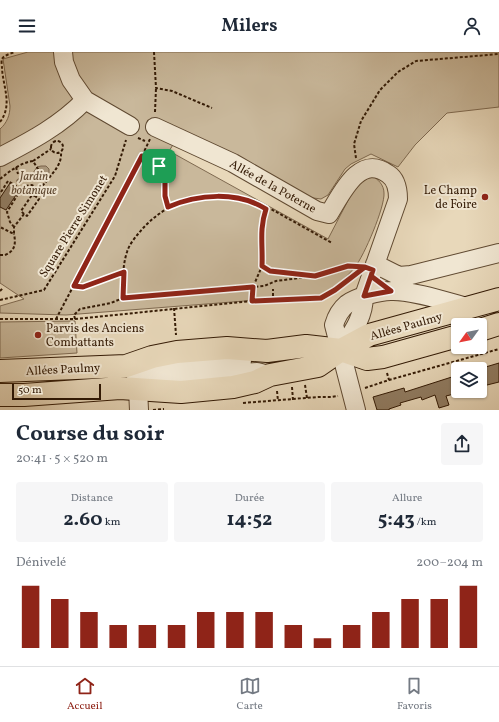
<!DOCTYPE html>
<html lang="fr">
<meta charset="utf-8">
<style>
body{margin:0;font-family:Vollkorn,serif;background:#f6f6f7;color:#1f2937;height:100vh;display:flex;flex-direction:column;font-size:15px;white-space:nowrap}
*{box-sizing:border-box;margin:0}
p{font-size:13px;color:#747a83}
.icon{flex:none;width:22px;height:22px;fill:none;stroke:currentColor;stroke-width:2;stroke-linecap:round;stroke-linejoin:round}
.map{position:relative;height:358px;overflow:hidden}
.side{display:flex;flex-direction:column;background:#fff;flex:1}
.side>*{flex:none}
.needle{width:26px;rotate:237deg}
.fabs{position:absolute;left:451px;top:266px;display:grid;gap:8px}
.fabs a{display:grid;place-items:center;width:36px;height:36px;border-radius:4px;background:#fff;box-shadow:0 1px 3px #0004;font-size:20px}
.scale{position:absolute;left:12px;bottom:10px;width:89px;box-sizing:border-box;padding-left:4px;border:2px solid #331a05;border-top:0;font-size:11px;line-height:14px;white-space:nowrap;color:#331a05;-webkit-text-stroke:3px #f0e6d2;paint-order:stroke}
.pin{position:absolute;display:grid;place-items:center;width:34px;height:34px;color:#fff;margin:-17px;border-radius:8px;box-shadow:0 2px 6px #0006}
.round{display:grid;place-items:center;flex:none;width:42px;height:42px;border-radius:4px;background:#f6f6f7}
.overview{display:flex;align-items:center;justify-content:space-between;height:68px;padding:0 16px}
h1{font-size:22px;font-weight:700;line-height:30px}
.stats{display:grid;grid-template-columns:repeat(3,1fr);gap:6px;height:68px;padding:4px 16px}
.stats div{display:grid;align-content:center;border-radius:4px;background:#f6f6f7;text-align:center}
.stats b{font-size:20px;font-weight:700}
.stats small{font-size:11px;font-weight:400}
.stats p{font-size:11px}
.chart{height:112px;padding:8px 16px}
.chart p{display:flex;justify-content:space-between}
.chart svg{width:100%;height:72px;margin-top:4px;stroke:#8f2418;stroke-width:6}
header{display:flex;justify-content:space-between;align-items:center;height:52px;padding:0 16px;background:#fff;font-size:18px;font-weight:700}
.tabs{display:flex;justify-content:space-around;align-items:center;height:56px;border-top:1px solid #e0e1e3;background:#fff;font-size:11px;color:#747a83}
.tabs a{display:grid;justify-items:center;gap:2px}
.tabs .current{color:#8f2418}
.map>svg:first-child{display:block}
.green{fill:#c9b89b;stroke:#7e6950}
.water{fill:#aa977c;stroke:#7a654c}
.lines{fill:none;stroke-linecap:round;stroke-linejoin:round}
.stream{stroke:#7a654c;stroke-width:3.5}
.building{fill:#917d63;stroke:#331a05}
.minor-casing{stroke:#604a32;stroke-width:20}
.major-casing{stroke:#331a05;stroke-width:24}
.path{stroke:#331a05;stroke-width:2;stroke-dasharray:3 2;stroke-linecap:butt}
.minor{stroke:#f0e6d2;stroke-width:18}
.major{stroke:#e8d8ba;stroke-width:22}
.route-casing{stroke:#fff;stroke-width:8}
.route{stroke:#8f2418;stroke-width:5}
.poi-dot{fill:#8f2418;stroke:#f0e6d2;stroke-width:1.5}
.labels{text-anchor:middle;stroke-width:4;stroke-linejoin:round;paint-order:stroke}
.park-label{font-size:12px;font-style:italic;fill:#604932;stroke:#f0e6d2}
.street-label{font-size:12px;fill:#331a05;stroke:#f0e6d2}
.poi-label{font-size:12px;fill:#331a05;stroke:#f0e6d2;text-anchor:end}
</style>
<header><svg class="icon" aria-label="menu" viewBox="0 0 24 24"><path d="M4 6h16M4 12h16M4 18h16"/></svg>Milers<svg class="icon" aria-label="person" viewBox="0 0 24 24"><circle cx="12" cy="8" r="4"/><path d="M4 21q1-7 8-7t8 7"/></svg></header>
<div class="map">
<svg width="499" height="358" viewBox="0 0 499 358">
<rect width="100%" height="100%" fill="#e8d8ba"/>
<filter id="stains"><feTurbulence type="fractalNoise" baseFrequency=".005" numOctaves="4"/><feColorMatrix values="0 0 0 0 .2 0 0 0 0 .09 0 0 0 0 .02 0 0 0 .5 -.17"/></filter>
<radialGradient id="worn" r=".72"><stop offset=".6" stop-color="#630" stop-opacity="0"/><stop offset="1" stop-color="#630" stop-opacity=".3"/></radialGradient>
<!-- green -->
<path class="green" d="M28,0h471v55l-52,6 -32,32 -17,22 -27,-13 -20,10 -6,5 -17,26 -7,4 -15,-2 -124,-66 -13,20 159,88 28,-54 16,-9c6,3 12,9 12,17 1,14 -20,63 -29,74 -10,12 -20,21 -34,28l-255,20 -66,-2v-7l24,-7 -24,-16v-154c7,-6 10,-14 10,-23l-7,-47z
M75,269l2,32 -77,5v-36z"/>
<!-- water -->
<path class="water" d="M41,114h5l3,3v4l-6,3 -4,4h-2l-4,-7 4,-6z"/>
<g class="lines">
<!-- stream -->
<path class="stream" d="M18,129l4,-3 12,-4"/>
</g>
<!-- building -->
<path class="building" d="M10,131l10,6 -14,21 -6,-3v-9z
M499,311v19l-16,4 -4,-17z
M458,323v18l-12,3 3,9 -10,3 -4,-13 -13,5 -1,-3 -21,6 1,2 -12,4v1h-12l-4,-13 31,-9 1,4z"/>
<g class="lines">
<defs>
<path id="minor" d="M63,0l1,10 7,18 14,20 45,26
M155,75l78,36 84,48 12,3c12,-19 30,-61 59,-40 8,5 10,15 10,25l-34,97c0,21 -12,37 -23,54
M0,105c31,-16 61,-32 85,-57
M375,212l24,12 12,-1 88,-22
M139,315h14l89,-6
M134,331l7,-2 116,-9 12,3
M138,337l1,21
M356,358l-22,-85c2,-7 7,-16 13,-21 9,-7 33,-13 44,-13 21,-1 57,11 79,17"/>
<path id="major" d="M480,278l19,-6
M0,319l126,-5 26,-9 25,-5 50,-4 40,3 39,-5 35,4 26,9 16,-2 75,-21
M0,343h24l96,-7 61,4 52,-5 22,-5 15,-7 48,-9 23,-16 28,-15 130,-36"/>
</defs>
<!-- minor casing -->
<use href="#minor" class="minor-casing"/>
<!-- major casing -->
<use href="#major" class="major-casing"/>
<!-- path -->
<path class="path" d="M154,0l2,36 16,3 40,17
M155,60l1,-24
M0,70c13,-17 3,-35 2,-54 0,-2 -1,-7 0,-9 2,-4 10,-6 13,-7
M138,86l7,3
M51 95a6 6 0 1 1 12 0a6 6 0 1 1-12 0Z
M142,104l17,10 6,12v18l3,11
M356,106l-2,-14 7,-23 19,-31 18,-18 18,-11 83,-7
M33,109l18,-12
M16,115l2,7
M0,127c10,-8 20,-16 33,-18l13,21 -7,7 -4,7 4,3 -12,17 -3,-2 -10,13v7l-14,-7
M46,130c7,-10 16,-17 15,-30
M1,140l7,-11 13,8
M24,162l-3,-3 11,-16 3,1
M14,175l-4,-5 -3,-10 16,-26 9,-1 7,4
M0,203h5c10,-4 11,-11 9,-21
M262,214l9,5 41,4
M74,234l9,1 41,-15
M0,239l3,-3
M123,246c0,-15 -1,-31 4,-46 2,-7 7,-13 11,-18 21,-26 49,-39 83,-38 12,1 25,4 36,8 5,2 8,5 14,5l61,34
M0,248l44,-10 71,-114 11,-36
M252,249l1,-14 9,-21 -1,-44 5,-13
M273,249v-12
M174,256l2,27
M0,267h75l177,-18 69,-3 14,-8 21,-16
M56,267l86,-163 8,-17
M75,267l-1,-4 6,-6 31,-6 12,-5 141,-12 12,-5 39,-5 33,-10 11,1
M387,321l2,7
M305,333l2,13
M292,335l1,13
M365,336l24,-8 110,-31
M277,339l1,10
M243,351l75,-6h13l7,-1
M153,358l11,-1"/>
<!-- minor -->
<use href="#minor" class="minor"/>
<!-- major -->
<use href="#major" class="major"/>
</g>
<g class="lines">
<defs>
<path id="route" d="M159,114l6,12v18l3,11c30,-13 69,-16 98,2 -7,21 -3,36 -4,57l8,5 45,5 33,-10 17,1 8,3 -9,26 27,-5 -20,-15 2,-6 -8,-3 -30,23 -14,8 -69,3 1,-14 -130,11 1,-26 -41,15 -9,-1 68,-130 17,10"/>
</defs>
<!-- route casing -->
<use href="#route" class="route-casing"/>
<!-- route -->
<use href="#route" class="route"/>
</g>
<!-- markers -->
<g class="poi-dot">
<circle cx="485" cy="145" r="4"/>
<circle cx="38" cy="283" r="4"/>
</g>
<g class="labels">
<!-- park labels -->
<g class="park-label">
<text x="34" y="128">Jardin<tspan x="34" dy="14">botanique</tspan></text>
</g>
<!-- street labels -->
<g class="street-label">
<text transform="translate(273 134) rotate(29)" y="4">Allée de la Poterne</text>
<text transform="translate(73 174) rotate(-58)" y="4">Square Pierre Simonet</text>
<text transform="translate(406 274) rotate(-16)" y="4">Allées Paulmy</text>
<text transform="translate(63 317) rotate(-3)" y="4">Allées Paulmy</text>
</g>
<!-- poi labels -->
<g class="poi-label">
<text x="477" y="142">Le Champ<tspan x="477" dy="14">de Foire</tspan></text>
<text x="46" y="280" text-anchor="start">Parvis des Anciens<tspan x="46" dy="14">Combattants</tspan></text>
</g>
</g>
<rect width="100%" height="100%" filter="url(#stains)"/>
<rect width="100%" height="100%" fill="url(#worn)"/>
</svg>
<div class="fabs">
<a><svg class="needle" viewBox="-14 -14 28 28"><path d="M0-13l5 13h-10z" fill="#e53935"/><path d="M0 13l5-13h-10z" fill="#747a83"/></svg></a>
<a><svg class="icon" aria-label="layers" viewBox="0 0 24 24"><path d="M12 4l9 5-9 5-9-5zM3 14l9 5 9-5"/></svg></a>
</div>
<div class="scale">50 m</div>
<div class="pin" style="left:159px;top:114px;background:#1e9e55"><svg class="icon" aria-label="arrive" viewBox="0 0 24 24"><path d="M6 21V4h12l-3 4 3 4H6"/></svg></div>
</div>
<section class="side">
<div class="overview"><div><h1>Course du soir</h1><p>20:41 · 5 × 520 m</p></div><a class="round"><svg class="icon" aria-label="share" viewBox="0 0 24 24"><path d="M12 15V3M7 8l5-5 5 5M5 13v7h14v-7"/></svg></a></div>
<div class="stats">
<div><p>Distance</p><b>2.60<small> km</small></b></div>
<div><p>Durée</p><b>14:52</b></div>
<div><p>Allure</p><b>5:43<small> /km</small></b></div>
</div>
<div class="chart"><p><span>Dénivelé</span>200–204 m</p>
<svg viewBox="0 0 160 44" preserveAspectRatio="none"><path d="M5 44V6M15 44V14M25 44V22M35 44V30M45 44V30M55 44V30M65 44V22M75 44V22M85 44V22M95 44V30M105 44V38M115 44V30M125 44V22M135 44V14M145 44V14M155 44V6"/></svg>
</div>
</section>
<nav class="tabs">
<a class="current"><svg class="icon" aria-label="home" viewBox="0 0 24 24"><path d="M3 11l9-7 9 7M6 9v11h12V9"/></svg>Accueil</a>
<a><svg class="icon" aria-label="map" viewBox="0 0 24 24"><path d="M3 6l6-2 6 2 6-2v14l-6 2-6-2-6 2zM9 4v14M15 6v14"/></svg>Carte</a>
<a><svg class="icon" aria-label="saved" viewBox="0 0 24 24"><path d="M7 4h10v16l-5-4-5 4z"/></svg>Favoris</a>
</nav>
